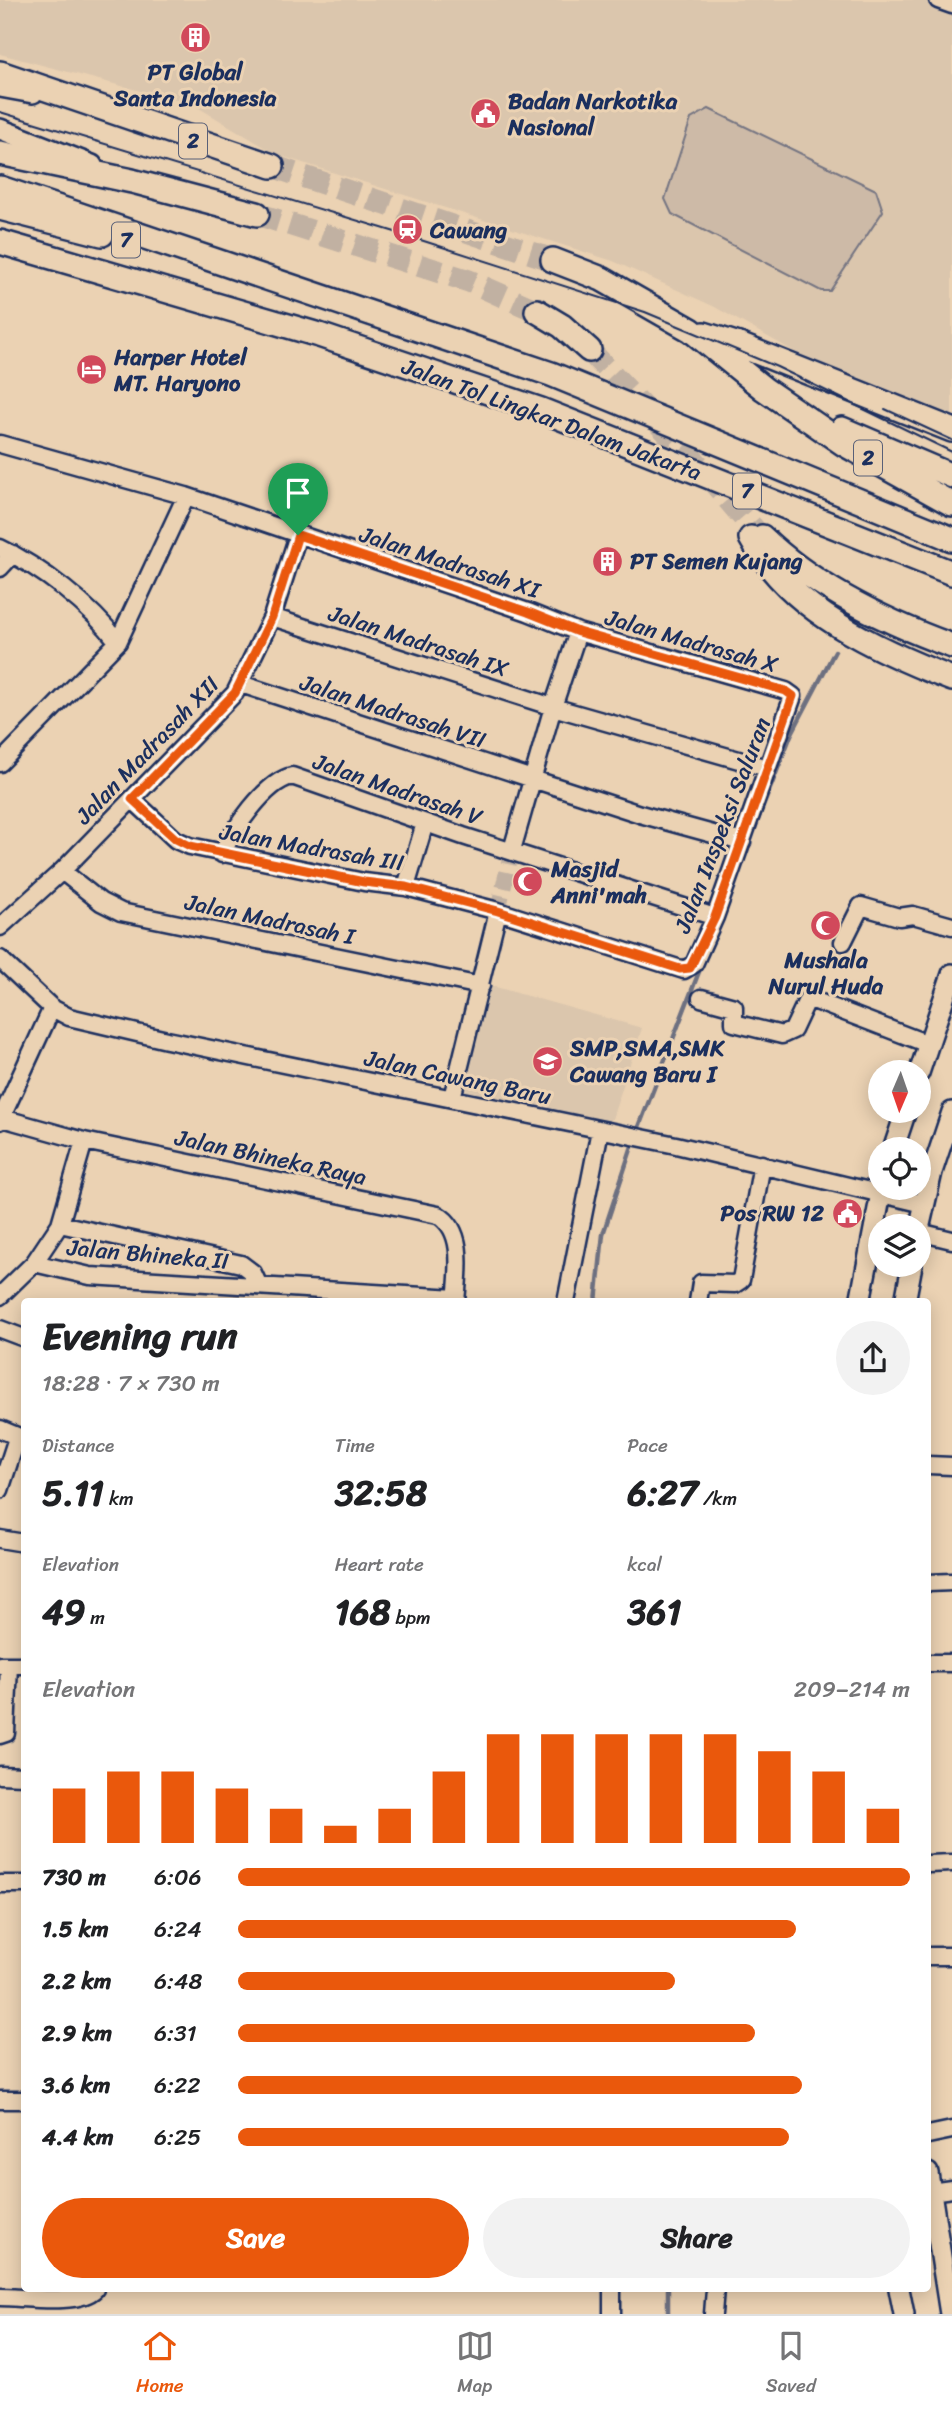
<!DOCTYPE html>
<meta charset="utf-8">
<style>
body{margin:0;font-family:Sriracha,sans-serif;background:#f2f2f2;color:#202124;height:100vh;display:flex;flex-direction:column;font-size:26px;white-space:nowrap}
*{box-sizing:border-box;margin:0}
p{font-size:23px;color:#757577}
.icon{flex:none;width:38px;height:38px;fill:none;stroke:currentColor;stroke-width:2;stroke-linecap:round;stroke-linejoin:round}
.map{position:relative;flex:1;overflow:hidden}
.sheet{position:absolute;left:21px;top:1298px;width:910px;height:994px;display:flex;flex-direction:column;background:#fff;border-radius:7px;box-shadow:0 4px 18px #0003}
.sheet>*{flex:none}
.needle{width:46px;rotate:182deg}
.tools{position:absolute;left:868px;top:1060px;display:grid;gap:14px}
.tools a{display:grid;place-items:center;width:63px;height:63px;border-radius:50%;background:#fff;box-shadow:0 4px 18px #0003;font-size:35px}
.pin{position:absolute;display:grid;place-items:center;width:60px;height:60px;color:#fff;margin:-72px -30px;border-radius:50% 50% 50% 0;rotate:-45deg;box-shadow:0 0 7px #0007}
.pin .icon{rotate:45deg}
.round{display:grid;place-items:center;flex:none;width:74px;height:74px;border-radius:37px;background:#f2f2f2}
.head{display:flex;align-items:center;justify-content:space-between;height:119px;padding:0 21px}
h1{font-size:38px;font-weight:700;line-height:52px}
.stats{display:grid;grid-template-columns:repeat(3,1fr);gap:10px;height:119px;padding:7px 21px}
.stats div{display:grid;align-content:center}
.stats b{font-size:35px;font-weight:700}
.stats small{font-size:19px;font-weight:400}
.stats p{font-size:19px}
.chart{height:196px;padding:14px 21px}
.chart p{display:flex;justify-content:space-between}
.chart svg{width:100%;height:126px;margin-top:7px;stroke:#ea580c;stroke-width:6}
.primary-button{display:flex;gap:14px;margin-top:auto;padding:14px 21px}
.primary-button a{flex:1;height:80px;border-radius:42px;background:#ea580c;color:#fff;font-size:28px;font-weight:700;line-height:80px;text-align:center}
.primary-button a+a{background:#f2f2f2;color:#202124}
ul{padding:0 21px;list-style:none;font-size:23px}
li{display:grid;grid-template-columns:112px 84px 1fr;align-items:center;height:52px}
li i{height:18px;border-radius:9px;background:#ea580c}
.menu{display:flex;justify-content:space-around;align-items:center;height:98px;border-top:2px solid #e0e0e0;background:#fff;font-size:19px;color:#757577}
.menu a{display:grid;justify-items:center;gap:4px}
.menu .selected{color:#ea580c}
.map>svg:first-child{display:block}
.built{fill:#dbc6ad}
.green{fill:#cdbaa7;stroke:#747482;stroke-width:2}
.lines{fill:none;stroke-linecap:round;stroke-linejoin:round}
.stream{stroke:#6d6f80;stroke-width:4.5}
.minor-tunnel{stroke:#c1b1a2;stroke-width:16;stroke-dasharray:16 8;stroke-linecap:butt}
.highway-tunnel{stroke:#c1b1a2;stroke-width:23;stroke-dasharray:23 11;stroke-linecap:butt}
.minor-casing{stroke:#1b2f5e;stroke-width:21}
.major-casing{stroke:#1b2f5e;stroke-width:24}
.highway-casing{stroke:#1b2f5e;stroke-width:28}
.minor{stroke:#ebd2b3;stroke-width:16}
.major{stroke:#ebd2b3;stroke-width:19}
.highway{stroke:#ebd2b3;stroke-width:23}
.tram{stroke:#1b2f5e;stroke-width:2}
.route-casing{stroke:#fff;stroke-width:14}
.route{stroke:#ea580c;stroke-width:9}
.labels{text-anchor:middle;stroke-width:6;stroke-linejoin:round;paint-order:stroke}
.shield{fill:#ebd2b3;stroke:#596078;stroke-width:2}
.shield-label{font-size:21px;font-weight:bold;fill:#1b2f5e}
.poi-label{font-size:23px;font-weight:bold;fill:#1b2f5e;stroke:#ebd2b3;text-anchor:start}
.street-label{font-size:23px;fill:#1b2f5e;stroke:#ebd2b3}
</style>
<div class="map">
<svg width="952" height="2314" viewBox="0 0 952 2314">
<rect width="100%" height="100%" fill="#ebd2b3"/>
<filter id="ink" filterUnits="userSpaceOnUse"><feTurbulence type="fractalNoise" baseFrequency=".0143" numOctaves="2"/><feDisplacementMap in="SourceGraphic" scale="14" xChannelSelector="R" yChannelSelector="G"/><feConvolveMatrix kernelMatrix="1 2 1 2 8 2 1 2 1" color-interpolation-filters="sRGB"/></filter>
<g filter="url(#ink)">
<!-- built -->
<path class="built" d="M0,0h952v420l-10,14 -229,-128 -100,-45 -335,-106 -84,-50 -194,-51z
M485,984l157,44 -33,100 -155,-33z"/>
<!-- green -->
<path class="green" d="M709,109l167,81 7,21 -53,80h-9l-149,-77 -7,-15 26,-80z"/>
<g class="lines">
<!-- stream -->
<path class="stream" d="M757,822l34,-87 44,-84
M637,1132l65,-168
M596,1302l7,-68 31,-94
M668,2314v-25"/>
<!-- minor-tunnel -->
<path class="minor-tunnel" d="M498,911l14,-61"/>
<!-- highway-tunnel -->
<path class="highway-tunnel" d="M272,166l281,94
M257,214l212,67 68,30
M589,350l115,121 53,62"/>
<defs>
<path id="minor" d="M938,0l14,5
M0,444l186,52 342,116 50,20 208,59 7,5 -78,221 -21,47 -10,6 -186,-59 -92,-24 -42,-5 -174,-36 -14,-6 -44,-41
M0,548c41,19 91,58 118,94
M0,568l13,-14
M272,617l281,90 214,61
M241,684l399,130 102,28
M0,763l118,-121 68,-146
M512,850l41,-143 25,-75
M222,854c11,-24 43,-72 70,-78l171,60 252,81
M62,871l39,31 20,10 360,74
M406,887l19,-64
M0,927l62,-56 173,-178 37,-76 26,-82
M843,942l18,-36 38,11 14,-2 39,11
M0,959l52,49 17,9 98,23 509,105 248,59
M701,998l33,9v16l48,12 11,-5 15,-32 120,46
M452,1098l46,-187
M2,1118l82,23 354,74c28,16 20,59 18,87
M0,1121l52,-113
M60,1224l181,40 12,9 6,13
M919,1232l33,8
M34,1263l56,13 366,22
M0,1296l34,-33 26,-39 24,-83
M566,1302l34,-172
M698,1302l3,-19 34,1 6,-4 21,-116
M0,1329l24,9
M0,1429l24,10
M928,1465l24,1
M0,1490l17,-52
M0,1539l24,4
M928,1583l24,-1
M928,1663h24
M0,1665h24
M0,1735l6,-2 3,-68
M0,1775l24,1
M928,1864l24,-1
M0,1884h24
M928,1956h24
M0,2100h24
M928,2135l24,-5
M930,2192l22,-3
M612,2289v25
M0,2297c24,0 78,9 95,-8
M713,2314l2,-25"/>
<path id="major" d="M0,87l33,6
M0,129l92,36
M919,1073l33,-99
M893,1150l13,-39
M919,1229l13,-57 20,-60
M860,1302l22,-114
M905,1302l7,-37
M928,2173l22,141
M899,2289l5,25"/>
<path id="highway" d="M0,73l272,93
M0,153l132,28 125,33
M0,188l551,186 401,165
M0,208l102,26
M0,242l319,93 222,75 411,163
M553,260l49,19 89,51 73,59 80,55 108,60
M537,311l25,15 27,24
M704,334l35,11 213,85
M842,429l110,47
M762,537c51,49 124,85 190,109
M751,538c39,73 128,113 201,141"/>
</defs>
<!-- minor casing -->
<use href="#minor" class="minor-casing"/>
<!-- major casing -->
<use href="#major" class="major-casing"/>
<!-- highway casing -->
<use href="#highway" class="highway-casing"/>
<!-- minor -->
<use href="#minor" class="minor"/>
<!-- major -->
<use href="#major" class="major"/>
<!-- highway -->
<use href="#highway" class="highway"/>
<!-- tram -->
<path class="tram" d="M0,112l405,123 240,77 132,55 175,85
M885,409l67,31"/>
</g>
</g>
<g class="lines" filter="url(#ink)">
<defs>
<path id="route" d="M298,535l230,77 50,20 208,59 7,5 -78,221 -25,51 -10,1 -182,-58 -92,-24 -42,-5 -174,-36 -14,-7 -44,-40 103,-106 37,-76z"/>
</defs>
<!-- route casing -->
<use href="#route" class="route-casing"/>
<!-- route -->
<use href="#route" class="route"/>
</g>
<!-- icons -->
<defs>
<symbol id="building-disc" viewBox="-11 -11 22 22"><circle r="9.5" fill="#d1495b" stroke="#ebd2b3"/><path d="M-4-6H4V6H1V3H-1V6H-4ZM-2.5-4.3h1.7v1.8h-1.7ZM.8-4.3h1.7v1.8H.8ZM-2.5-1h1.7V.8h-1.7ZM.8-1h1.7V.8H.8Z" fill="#fff"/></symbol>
<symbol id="civic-disc" viewBox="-11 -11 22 22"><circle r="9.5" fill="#d1495b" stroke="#ebd2b3"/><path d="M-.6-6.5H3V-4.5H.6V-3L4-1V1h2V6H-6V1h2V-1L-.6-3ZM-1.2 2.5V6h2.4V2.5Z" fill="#fff"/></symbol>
<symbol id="station-disc" viewBox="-11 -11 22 22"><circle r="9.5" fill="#d1495b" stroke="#ebd2b3"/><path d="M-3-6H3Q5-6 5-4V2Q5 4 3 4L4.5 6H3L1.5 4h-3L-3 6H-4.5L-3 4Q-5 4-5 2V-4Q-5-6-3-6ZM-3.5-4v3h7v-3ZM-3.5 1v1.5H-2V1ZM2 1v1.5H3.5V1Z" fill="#fff"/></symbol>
<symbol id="hotel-disc" viewBox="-11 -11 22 22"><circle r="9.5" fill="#d1495b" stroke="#ebd2b3"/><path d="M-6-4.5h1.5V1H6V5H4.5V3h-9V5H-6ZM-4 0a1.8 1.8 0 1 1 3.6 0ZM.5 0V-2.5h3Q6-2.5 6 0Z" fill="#fff"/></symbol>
<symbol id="mosque-disc" viewBox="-11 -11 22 22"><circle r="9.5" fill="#d1495b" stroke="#ebd2b3"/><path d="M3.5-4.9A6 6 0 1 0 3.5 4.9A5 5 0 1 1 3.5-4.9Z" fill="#fff"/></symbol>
<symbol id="school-disc" viewBox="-11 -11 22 22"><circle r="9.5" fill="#d1495b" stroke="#ebd2b3"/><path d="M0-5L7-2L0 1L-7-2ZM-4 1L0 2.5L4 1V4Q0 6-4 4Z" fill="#fff"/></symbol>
</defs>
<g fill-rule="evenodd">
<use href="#building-disc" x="178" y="20" width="35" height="35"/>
<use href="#civic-disc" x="468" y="96" width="35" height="35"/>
<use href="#station-disc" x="390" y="212" width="35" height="35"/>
<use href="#hotel-disc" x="74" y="352" width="35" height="35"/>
<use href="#building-disc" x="590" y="544" width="35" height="35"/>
<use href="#mosque-disc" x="510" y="864" width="35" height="35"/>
<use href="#mosque-disc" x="808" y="908" width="35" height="35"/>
<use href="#school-disc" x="530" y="1044" width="35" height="35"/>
<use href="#civic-disc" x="830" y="1196" width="35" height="35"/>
</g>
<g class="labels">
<!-- shield labels -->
<g class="shield">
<rect x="179" y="123.5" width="28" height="35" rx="5"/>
<rect x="112" y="222.5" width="28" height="35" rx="5"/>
<rect x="854" y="440.5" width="28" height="35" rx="5"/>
<rect x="733" y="473.5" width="28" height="35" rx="5"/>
</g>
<g class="shield-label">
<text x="193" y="148">2</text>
<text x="126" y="247">7</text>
<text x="868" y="465">2</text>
<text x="747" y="498">7</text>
</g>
<!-- poi labels -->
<g class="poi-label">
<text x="195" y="80" text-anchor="middle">PT Global<tspan x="195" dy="26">Santa Indonesia</tspan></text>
<text x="508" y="109">Badan Narkotika<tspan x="508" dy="26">Nasional</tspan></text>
<text x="430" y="238">Cawang</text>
<text x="114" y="365">Harper Hotel<tspan x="114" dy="26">MT. Haryono</tspan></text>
<text x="630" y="569">PT Semen Kujang</text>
<text x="551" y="877">Masjid<tspan x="551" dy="26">Anni'mah</tspan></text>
<text x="826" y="968" text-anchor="middle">Mushala<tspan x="826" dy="26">Nurul Huda</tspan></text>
<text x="570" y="1056">SMP,SMA,SMK<tspan x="570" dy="26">Cawang Baru I</tspan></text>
<text x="824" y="1221" text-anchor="end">Pos RW 12</text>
</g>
<!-- street labels -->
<g class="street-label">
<text transform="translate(552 419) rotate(20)" y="8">Jalan Tol Lingkar Dalam Jakarta</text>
<text transform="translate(450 562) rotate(18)" y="8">Jalan Madrasah XI</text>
<text transform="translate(419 641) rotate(18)" y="8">Jalan Madrasah IX</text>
<text transform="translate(692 641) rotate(16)" y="8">Jalan Madrasah X</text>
<text transform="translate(393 711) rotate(18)" y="8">Jalan Madrasah VII</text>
<text transform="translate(147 750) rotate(-46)" y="8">Jalan Madrasah XII</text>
<text transform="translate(398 789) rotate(19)" y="8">Jalan Madrasah V</text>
<text transform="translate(722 825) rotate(-69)" y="8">Jalan Inspeksi Saluran</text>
<text transform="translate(312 847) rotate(10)" y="8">Jalan Madrasah III</text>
<text transform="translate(270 919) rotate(12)" y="8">Jalan Madrasah I</text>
<text transform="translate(458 1077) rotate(12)" y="8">Jalan Cawang Baru</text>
<text transform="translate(271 1157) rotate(12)" y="8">Jalan Bhineka Raya</text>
<text transform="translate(148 1254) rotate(5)" y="8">Jalan Bhineka II</text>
</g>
</g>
</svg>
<div class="tools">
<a><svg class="needle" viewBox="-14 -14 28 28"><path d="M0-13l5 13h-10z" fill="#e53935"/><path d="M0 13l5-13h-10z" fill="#757577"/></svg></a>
<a><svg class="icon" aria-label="locate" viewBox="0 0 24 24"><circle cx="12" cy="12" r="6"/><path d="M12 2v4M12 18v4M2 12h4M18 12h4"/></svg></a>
<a><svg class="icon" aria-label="layers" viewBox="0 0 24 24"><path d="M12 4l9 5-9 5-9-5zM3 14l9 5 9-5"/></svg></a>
</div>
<div class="pin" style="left:298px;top:535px;background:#1e9e55"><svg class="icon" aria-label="arrive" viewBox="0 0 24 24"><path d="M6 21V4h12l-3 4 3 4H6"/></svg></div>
<section class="sheet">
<div class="head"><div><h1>Evening run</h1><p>18:28 · 7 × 730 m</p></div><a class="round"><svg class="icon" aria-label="share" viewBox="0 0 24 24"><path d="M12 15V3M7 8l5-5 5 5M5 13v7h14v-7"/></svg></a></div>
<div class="stats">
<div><p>Distance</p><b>5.11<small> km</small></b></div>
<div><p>Time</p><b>32:58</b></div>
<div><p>Pace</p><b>6:27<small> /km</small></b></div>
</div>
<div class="stats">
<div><p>Elevation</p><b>49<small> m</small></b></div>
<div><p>Heart rate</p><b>168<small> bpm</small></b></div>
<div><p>kcal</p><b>361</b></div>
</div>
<div class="chart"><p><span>Elevation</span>209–214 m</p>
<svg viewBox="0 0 160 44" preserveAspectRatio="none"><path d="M5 44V25M15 44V19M25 44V19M35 44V25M45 44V32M55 44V38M65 44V32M75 44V19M85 44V6M95 44V6M105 44V6M115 44V6M125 44V6M135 44V12M145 44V19M155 44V32"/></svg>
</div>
<ul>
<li><b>730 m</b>6:06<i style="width:100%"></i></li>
<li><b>1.5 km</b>6:24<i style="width:83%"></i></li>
<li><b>2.2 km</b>6:48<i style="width:65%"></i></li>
<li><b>2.9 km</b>6:31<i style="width:77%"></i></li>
<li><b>3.6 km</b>6:22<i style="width:84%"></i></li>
<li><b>4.4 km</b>6:25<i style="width:82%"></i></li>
</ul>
<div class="primary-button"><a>Save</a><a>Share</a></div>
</section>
</div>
<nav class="menu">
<a class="selected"><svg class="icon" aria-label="home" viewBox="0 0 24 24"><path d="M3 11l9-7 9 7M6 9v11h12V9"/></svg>Home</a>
<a><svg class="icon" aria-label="map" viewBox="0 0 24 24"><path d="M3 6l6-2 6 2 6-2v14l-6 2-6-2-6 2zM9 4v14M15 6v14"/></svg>Map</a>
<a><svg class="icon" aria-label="saved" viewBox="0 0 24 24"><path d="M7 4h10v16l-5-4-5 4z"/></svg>Saved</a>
</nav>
